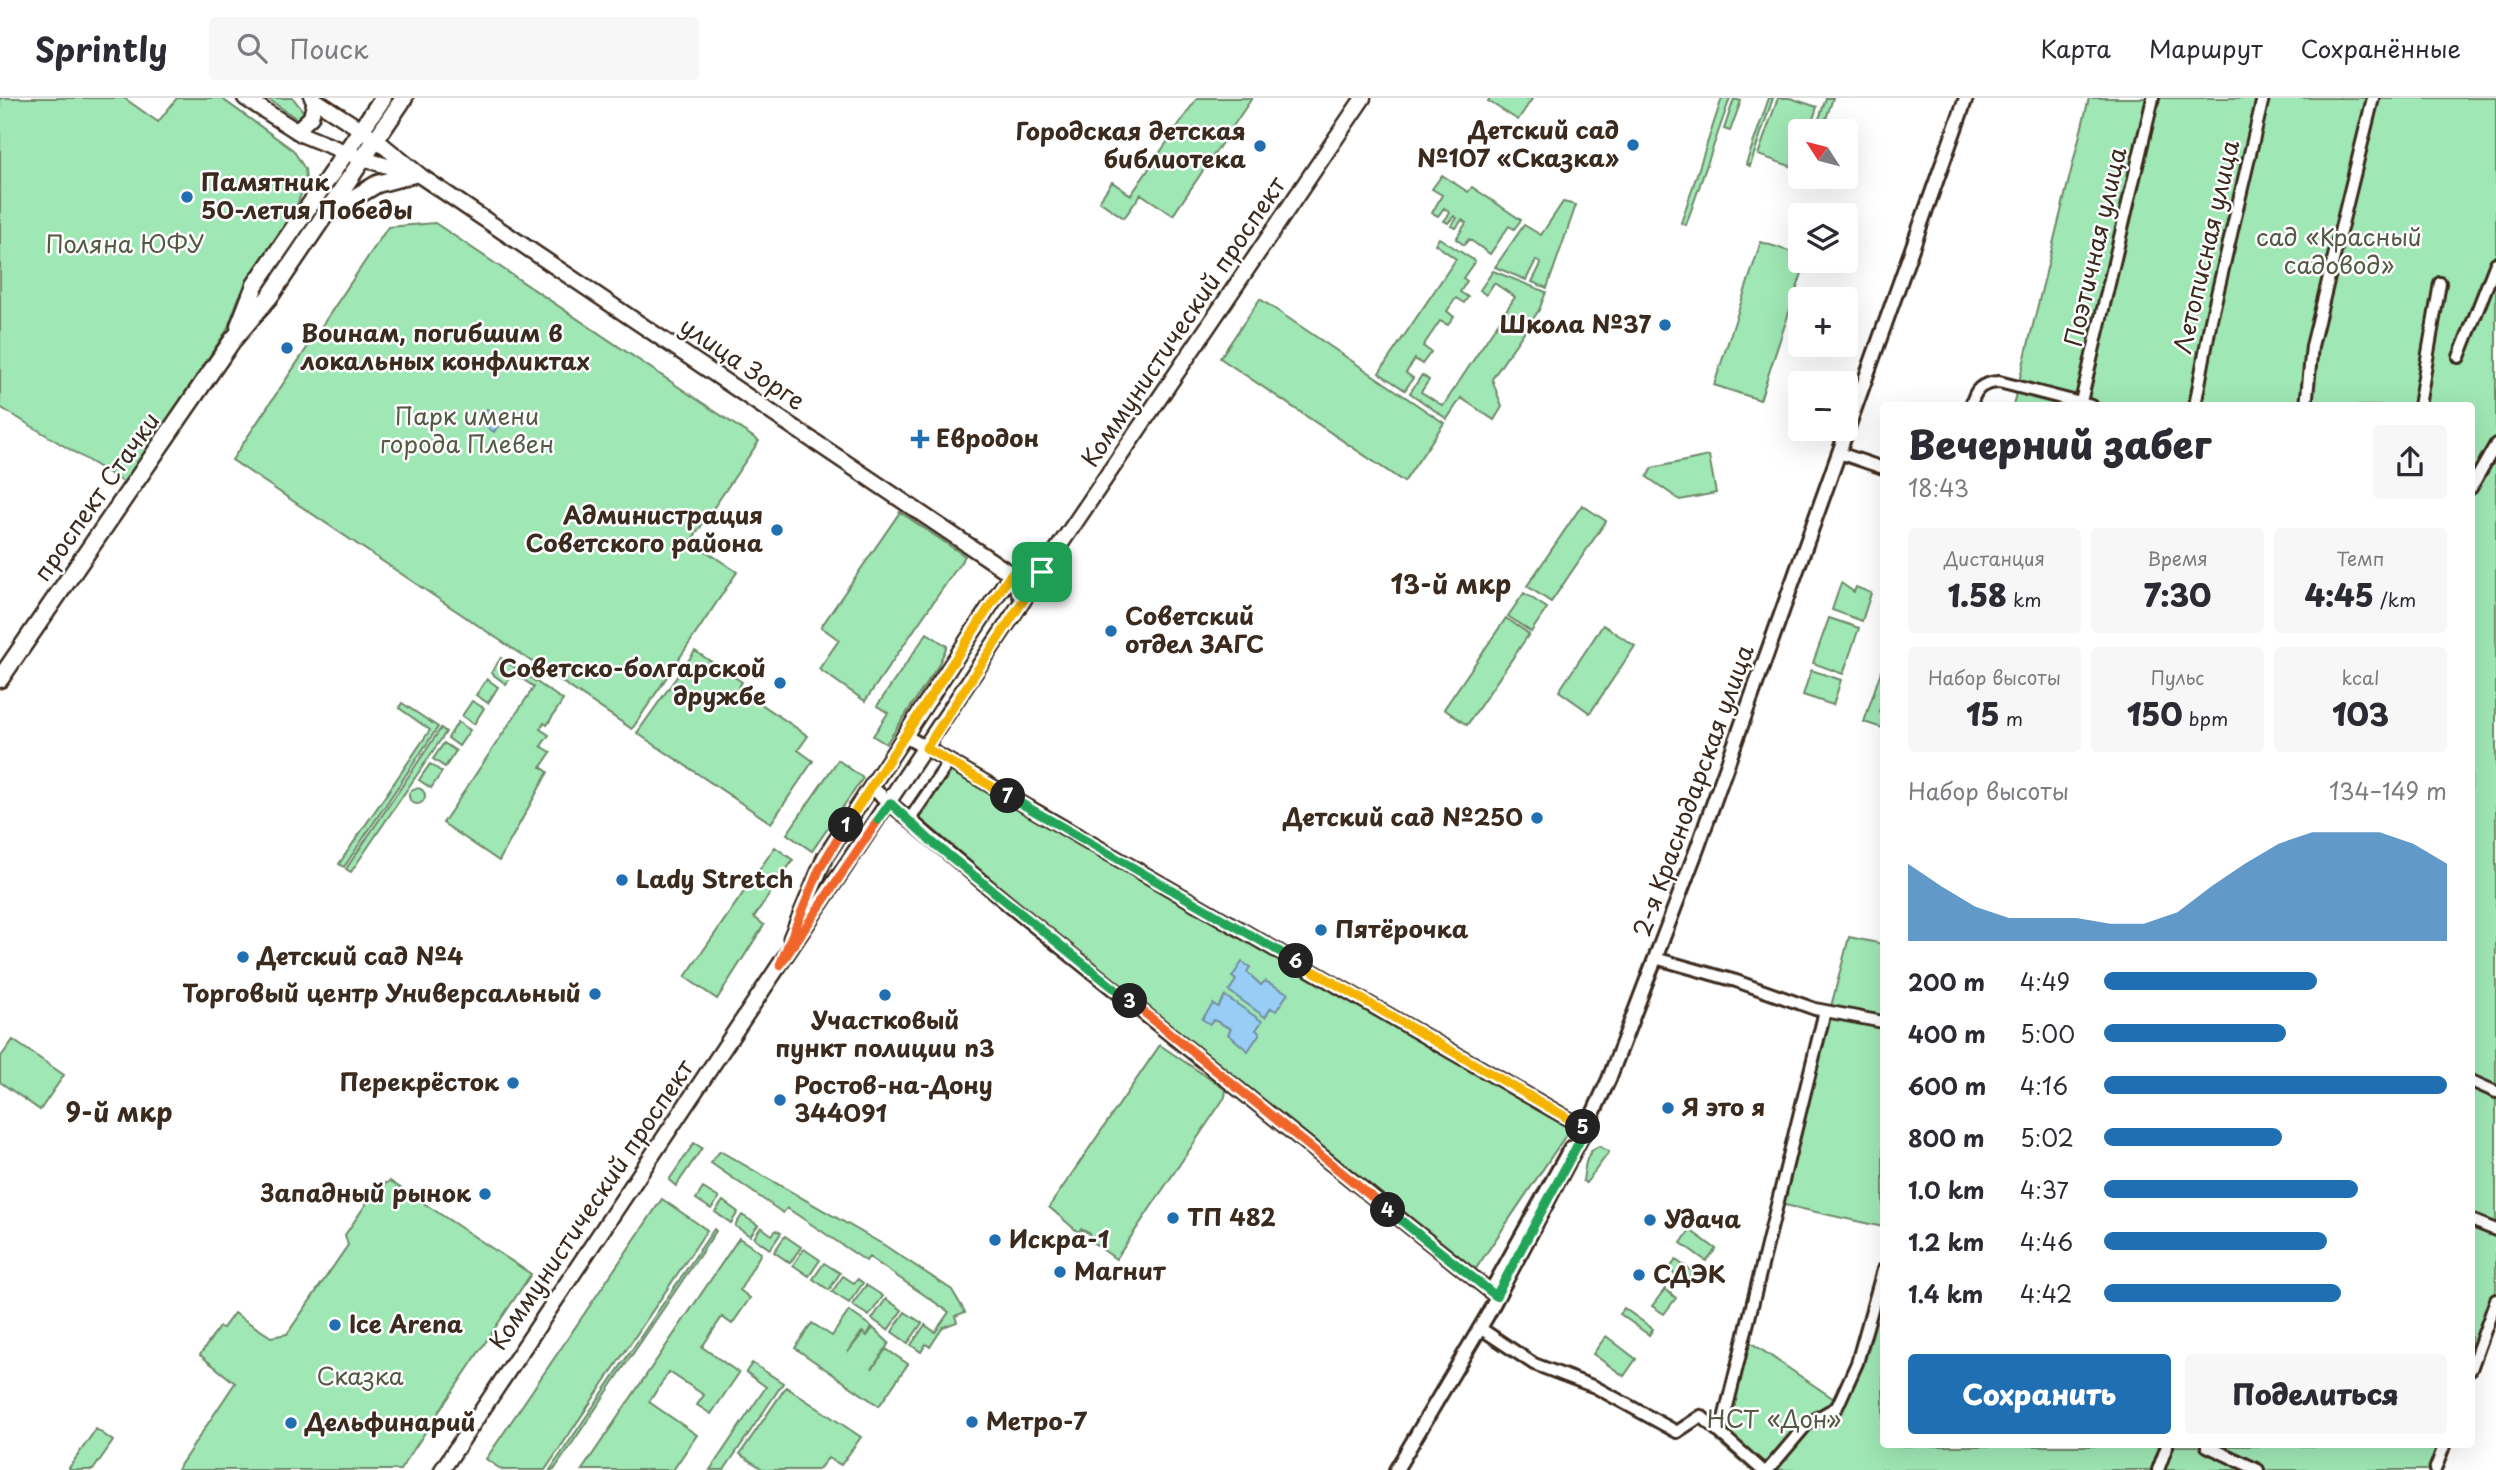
<!DOCTYPE html>
<html lang="ru">
<meta charset="utf-8">
<style>
body{margin:0;font-family:"Playpen Sans",sans-serif;background:#f7f7f7;color:#2b2b33;height:100vh;display:flex;flex-direction:column;font-size:26px;white-space:nowrap}
*{box-sizing:border-box;margin:0}
p{font-size:23px;color:#7c7c81}
.icon{flex:none;width:38px;height:38px;fill:none;stroke:currentColor;stroke-width:2;stroke-linecap:round;stroke-linejoin:round}
.map{position:relative;flex:1;overflow:hidden}
.side{position:absolute;left:1880px;top:304px;width:595px;height:1046px;display:flex;flex-direction:column;background:#fff;border-radius:7px;box-shadow:0 7px 28px #0002}
.side>*{flex:none}
.needle{width:46px;rotate:306deg}
.buttons{position:absolute;left:1788px;top:21px;display:grid;gap:14px}
.buttons a{display:grid;place-items:center;width:70px;height:70px;border-radius:7px;background:#fff;box-shadow:0 7px 28px #0002;font-size:35px}
.pin{position:absolute;display:grid;place-items:center;width:60px;height:60px;color:#fff;margin:-30px;border-radius:14px;box-shadow:0 4px 10px #0006}
.km{position:absolute;width:35px;height:35px;margin:-18px;border-radius:50%;background:#222;color:#fff;font-size:19px;line-height:35px;text-align:center}
.round{display:grid;place-items:center;flex:none;width:74px;height:74px;border-radius:7px;background:#f7f7f7}
.summary{display:flex;align-items:center;justify-content:space-between;height:119px;padding:0 28px}
h1{font-size:38px;font-weight:800;line-height:52px}
.figures{display:grid;grid-template-columns:repeat(3,1fr);gap:10px;height:119px;padding:7px 28px}
.figures div{display:grid;align-content:center;border-radius:7px;background:#f7f7f7;text-align:center}
.figures b{font-size:30px;font-weight:800}
.figures small{font-size:19px;font-weight:400}
.figures p{font-size:19px}
.chart{height:196px;padding:14px 28px}
.chart p{display:flex;justify-content:space-between}
.chart svg{width:100%;height:126px;margin-top:7px;fill:#1f6fb2;opacity:.7}
.button{display:flex;gap:14px;margin-top:auto;padding:14px 28px}
.button a{flex:1;height:80px;border-radius:7px;background:#1f6fb2;color:#fff;font-size:28px;font-weight:800;line-height:80px;text-align:center}
.button a+a{background:#f7f7f7;color:#2b2b33}
ul{padding:0 28px;list-style:none;font-size:23px}
li{display:grid;grid-template-columns:112px 84px 1fr;align-items:center;height:52px}
li i{height:18px;border-radius:9px;background:#1f6fb2}
header{display:flex;align-items:center;gap:42px;box-sizing:border-box;height:98px;padding:0 35px;background:#fff;border-bottom:2px solid #e1e1e2}
header strong{font-size:33px}
nav{display:flex;gap:38px;margin-inline-start:auto;font-size:24px}
.search{width:490px;height:63px;background:#f7f7f7;display:flex;align-items:center;gap:18px;box-sizing:border-box;padding:0 24px;border-radius:7px;color:#7c7c81;font-size:26px}
.map>svg:first-child{display:block}
.green{fill:#9fe7b4;stroke:#6d8869;stroke-width:2}
.water{fill:#98cef6;stroke:#738ca0;stroke-width:2}
.lines{fill:none;stroke-linecap:round;stroke-linejoin:round}
.minor-casing{stroke:#3b2a1e;stroke-width:16}
.tertiary-casing{stroke:#3b2a1e;stroke-width:18}
.secondary-casing{stroke:#3b2a1e;stroke-width:19}
.primary-casing{stroke:#3b2a1e;stroke-width:21}
.minor{stroke:#fff;stroke-width:10}
.tertiary{stroke:#fff;stroke-width:12}
.secondary{stroke:#fff;stroke-width:14}
.primary{stroke:#fff;stroke-width:16}
.split-1-casing{stroke:#fff;stroke-width:14}
.split-2-casing{stroke:#fff;stroke-width:14}
.split-3-casing{stroke:#fff;stroke-width:14}
.split-4-casing{stroke:#fff;stroke-width:14}
.split-5-casing{stroke:#fff;stroke-width:14}
.split-6-casing{stroke:#fff;stroke-width:14}
.split-7-casing{stroke:#fff;stroke-width:14}
.split-8-casing{stroke:#fff;stroke-width:14}
.split-1{stroke:#f5b400;stroke-width:9}
.split-2{stroke:#f0652b;stroke-width:9}
.split-3{stroke:#22a559;stroke-width:9}
.split-4{stroke:#f0652b;stroke-width:9}
.split-5{stroke:#22a559;stroke-width:9}
.split-6{stroke:#f5b400;stroke-width:9}
.split-7{stroke:#22a559;stroke-width:9}
.split-8{stroke:#f5b400;stroke-width:9}
.poi-dot{fill:#1f6fb2;stroke:#fff;stroke-width:2.5}
.labels{text-anchor:middle;stroke-width:5;stroke-linejoin:round;paint-order:stroke}
.poi-label{font-size:24px;font-weight:bold;fill:#3b2a1e;stroke:#fff;text-anchor:start}
.park-label{font-size:24px;fill:#545944;stroke:#fff}
.street-label{font-size:24px;fill:#3b2a1e;stroke:#fff}
.neighbourhood-label{font-size:26px;font-weight:bold;fill:#3b2a1e;stroke:#fff}
</style>
<header>
<strong>Sprintly</strong>
<div class="search"><svg class="icon" aria-label="search" viewBox="0 0 24 24"><circle cx="10" cy="10" r="6"/><path d="M15 15l6 6"/></svg>Поиск</div>
<nav><a>Карта</a><a>Маршрут</a><a>Сохранённые</a></nav>
</header>
<div class="map">
<svg width="2496" height="1372" viewBox="0 0 2496 1372">
<rect width="100%" height="100%" fill="#fff"/>
<filter id="ink" filterUnits="userSpaceOnUse"><feTurbulence type="fractalNoise" baseFrequency=".0143" numOctaves="2"/><feDisplacementMap in="SourceGraphic" scale="14" xChannelSelector="R" yChannelSelector="G"/><feConvolveMatrix kernelMatrix="1 2 1 2 8 2 1 2 1" color-interpolation-filters="sRGB"/></filter>
<g filter="url(#ink)">
<!-- green -->
<path class="green" d="M0,0h124l34,24 19,-24h44l72,52 12,19 1,11 -10,28 -57,89 -12,33 -102,153 -125,-76z
M267,0h26l13,17 -4,5 -5,-1z
M1197,0h55l-79,117 -32,-21 -17,24 -25,-17 13,-19 19,13z
M1490,0h41l1,1 -14,21 -30,-19z
M1722,0h8l-44,127 -5,-2z
M1769,0h4l-23,68 -4,-2z
M1778,0h12l27,9 -8,24h-8v24l-5,13 -38,-13z
M1826,0h7l-11,33h-7z
M2089,0h407v991l-25,-11v-672h-458z
M1734,1l7,2 -11,30 -6,-2z
M1442,77l26,17 4,-5 49,33 -7,9 -5,-3 -19,28 -21,-15 -5,6 -8,-6 10,-16 -4,-3 -6,8 -5,-2 6,-8 -3,-2 -6,7 -4,-2 6,-8 -6,-5 -6,8 -6,-3 10,-18 -10,-6z
M1563,104l13,3 -29,83 -15,-6 9,-18 -5,-4 -10,20 -31,-13 29,-42 17,10z
M435,125l324,218 -68,100 46,31 -105,157 -400,-269 156,-233z
M1439,140l36,23 -12,17 4,3 -7,11 8,5 -4,6 -8,-5 -9,13 7,6 -6,8 -8,-4 -17,25 8,6 -9,12 -7,-5 -9,14 7,5 -8,12 -26,-17 77,-114 -21,-15z
M1761,144l40,13v6h5l-46,139 -46,-15z
M1493,173l53,21 -7,18 -47,69 10,28 -8,13 -33,-22 -14,21 -37,-26 12,-18 7,5 -8,12 22,14 72,-109 -21,-14 -8,12 -6,-5z
M1260,201l184,124 -40,59 -184,-124z
M1709,358l7,37 -36,7 -33,-23 5,-9z
M1582,407l24,16 -55,81 -24,-16z
M900,414l65,44 -100,145 -46,-32 20,-29 -18,-13z
M1841,485l13,9 2,-5 15,6 -9,28 -30,-11z
M1524,495l23,15 -16,24 -23,-16z
M1506,520l23,16 -62,91 -23,-16z
M1829,520l30,10 -16,46 -30,-11z
M1603,527l32,21 -45,67 -31,-22z
M927,535l20,13 -9,20 -52,78 -13,-8 15,-23 -11,-7z
M695,553l47,31 -4,6 70,48 -10,14 15,11 -42,62 -134,-90z
M501,560l62,42 -16,25 -3,-2 -4,6 9,6 -8,11 10,6 -10,15 7,5 -49,89 -56,-38 91,-136 -20,-14 -8,11 -15,-11z
M1883,567v42l-4,3 4,8 -1,10 -18,-6z
M1811,572l30,10 -8,25 -30,-10z
M487,581l11,8 -10,16 -12,-8z
M472,603l12,7 -10,16 -12,-8z
M402,605l36,24 -94,140 -5,-3 91,-134 -31,-22z
M458,624l12,8 -11,16 -11,-8z
M441,630l5,4 -95,140 -5,-3z
M444,645l12,8 -11,16 -12,-8z
M838,662l25,18 -51,73 -25,-17z
M430,666l12,8 -11,16 -12,-8z
M953,671l619,357 -97,144 -551,-445 -4,-6 28,-46z
M409 698a8 8 0 1 1 16 0a8 8 0 1 1-16 0Z
M775,749l18,13 -39,57 10,8 -47,74 -32,-22z
M1849,839l34,7v283l-103,-23z
M13,942l51,35 -24,35 -40,-28v-24z
M1160,947l66,45 -1,7 -109,162 -28,-20 2,-5 -9,-5 -3,3 -29,-25z
M2471,985l25,12v195l-25,68z
M694,1045l8,5 -26,38 -7,-6z
M1599,1048l10,6 -23,31 -3,-2c2,-13 2,-30 16,-35z
M720,1053l164,94 68,45 13,22 -10,4 2,6 -14,5 -13,20 -4,-3 -5,8 -10,-7 14,-20 10,7 14,-20 -80,-55 -3,4 -79,-53 -4,5 -72,-50z
M390,1083l141,93 -131,196h-223l58,-87 -35,-28 19,-28 4,1 11,-15 37,24 16,-3 61,-89 -3,-10 32,-47z
M703,1090l16,10 -8,11 -15,-10z
M662,1101l45,31 -162,240h-43l-16,-11z
M723,1103l15,11 -7,11 -16,-11z
M742,1117l16,10 -8,11 -15,-10z
M761,1129l11,8 4,-5 5,3 -11,16 -16,-11z
M714,1131l2,2 -162,239h-4z
M1690,1132l26,19 -10,12 -25,-18z
M785,1138l16,11 -11,16 -16,-11z
M739,1140l22,15 -21,37 10,8 -18,26 -10,-7 -20,30 37,26 -28,41 -14,-9 7,-10 -35,-23 -20,30 48,33 -24,35h-91z
M804,1151l16,11 -11,16 -16,-11z
M1676,1162l18,13 -8,11 -17,-15z
M824,1165l16,10 -11,17 -16,-11z
M843,1178l11,7 4,-4 5,4 -14,20 -17,-11z
M1883,1185v163h558l-8,24h-682l-34,-29 24,-105 102,69 27,-64z
M866,1187l17,11 -14,20 -17,-11z
M1665,1191l11,9 -12,16 -12,-8z
M886,1201l16,11 -14,20 -16,-11z
M1624,1210l29,21 -4,6 -29,-21z
M849,1213l23,16 -5,8 -5,-3 -14,20 15,-19 4,3 6,-8 16,15 -17,26 14,-20 22,15 -29,42 -84,-58 17,-25 20,13z
M905,1214l17,11 -14,20 -16,-11z
M1606,1238l30,23 -12,17 -31,-22z
M752,1265l31,20 -59,87h-14l56,-83 -20,-15z
M786,1289l75,50 -20,28 -13,-7 -10,12h-54l-24,-16z
M96,1331l17,12 -20,29h-22l-2,-2z"/>
<!-- water -->
<path class="water" d="M487,311l15,10 -8,13 -15,-11z
M1242,864l8,5 -3,5 14,13 4,-4 23,12 -12,18 -5,-3 -6,9 -36,-26 7,-11 -4,-3z
M1225,898l37,25 -6,9 4,3 -12,18 -20,-17 3,-5 -17,-9 -4,4 -8,-5 11,-15 5,3z"/>
<g class="lines">
<defs>
<path id="minor" d="M2459,259l37,-94
M1971,308c4,-17 10,-23 28,-24l93,24
M2080,308l73,-308
M2195,308l16,-86 52,-222
M2306,308l6,-60 61,-248
M2419,308l21,-123
M1839,355l44,15
M2471,390l25,-44
M909,722l40,-58
M1655,860l81,23 79,28 68,13
M2471,983l25,11
M2471,1122l25,10
M1490,1193l80,-144
M1480,1230l54,36 61,23 82,45 24,-16 61,54
M2471,1271l25,-69
M1721,1333l104,-420
M2207,1348l51,24
M1768,1372l39,-46 30,-17 20,-44 26,-93
M2158,1372l9,-24
M2435,1372l9,-24"/>
<path id="tertiary" d="M905,638l681,393
M871,689l143,122 482,387
M1396,1372l91,-154 99,-187 23,-50 88,-230 269,-751"/>
<path id="secondary" d="M245,0l58,37 57,23 55,16
M312,0l62,40 48,39 589,397 12,27
M296,33l15,-14 4,-17
M791,840l34,-81 186,-283
M442,1372l618,-925 303,-447"/>
<path id="primary" d="M327,116l50,-30 37,-10
M239,228l16,-41 128,-187
M0,581l232,-338 38,-45 134,-198"/>
</defs>
<!-- minor casing -->
<use href="#minor" class="minor-casing"/>
<!-- tertiary casing -->
<use href="#tertiary" class="tertiary-casing"/>
<!-- secondary casing -->
<use href="#secondary" class="secondary-casing"/>
<!-- primary casing -->
<use href="#primary" class="primary-casing"/>
<!-- minor -->
<use href="#minor" class="minor"/>
<!-- tertiary -->
<use href="#tertiary" class="tertiary"/>
<!-- secondary -->
<use href="#secondary" class="secondary"/>
<!-- primary -->
<use href="#primary" class="primary"/>
</g>
</g>
<g class="lines" filter="url(#ink)">
<defs>
<path id="split-1" d="M846,727l165,-251 31,-2"/>
<path id="split-2" d="M846,727l-27,45 -39,95 98,-145"/>
<path id="split-3" d="M878,722l12,-17 41,38 199,160"/>
<path id="split-4" d="M1130,903l258,209"/>
<path id="split-5" d="M1388,1112l108,86 90,-167 -3,-2"/>
<path id="split-6" d="M1296,863l287,166"/>
<path id="split-7" d="M1008,698l288,165"/>
<path id="split-8" d="M1008,698l-82,-48 116,-176"/>
</defs>
<!-- split-1 casing -->
<use href="#split-1" class="split-1-casing"/>
<!-- split-2 casing -->
<use href="#split-2" class="split-2-casing"/>
<!-- split-3 casing -->
<use href="#split-3" class="split-3-casing"/>
<!-- split-4 casing -->
<use href="#split-4" class="split-4-casing"/>
<!-- split-5 casing -->
<use href="#split-5" class="split-5-casing"/>
<!-- split-6 casing -->
<use href="#split-6" class="split-6-casing"/>
<!-- split-7 casing -->
<use href="#split-7" class="split-7-casing"/>
<!-- split-8 casing -->
<use href="#split-8" class="split-8-casing"/>
<!-- split-1 -->
<use href="#split-1" class="split-1"/>
<!-- split-2 -->
<use href="#split-2" class="split-2"/>
<!-- split-3 -->
<use href="#split-3" class="split-3"/>
<!-- split-4 -->
<use href="#split-4" class="split-4"/>
<!-- split-5 -->
<use href="#split-5" class="split-5"/>
<!-- split-6 -->
<use href="#split-6" class="split-6"/>
<!-- split-7 -->
<use href="#split-7" class="split-7"/>
<!-- split-8 -->
<use href="#split-8" class="split-8"/>
</g>
<!-- markers -->
<g class="poi-dot">
<circle cx="1633" cy="47" r="7"/>
<circle cx="1260" cy="48" r="7"/>
<circle cx="187" cy="99" r="7"/>
<circle cx="1665" cy="227" r="7"/>
<circle cx="287" cy="250" r="7"/>
<path d="M916.5 330.5h7v7h7v7h-7v7h-7v-7h-7v-7h7z"/>
<circle cx="777" cy="432" r="7"/>
<circle cx="1111" cy="533" r="7"/>
<circle cx="780" cy="585" r="7"/>
<circle cx="1537" cy="720" r="7"/>
<circle cx="622" cy="782" r="7"/>
<circle cx="1321" cy="832" r="7"/>
<circle cx="243" cy="859" r="7"/>
<circle cx="595" cy="896" r="7"/>
<circle cx="885" cy="897" r="7"/>
<circle cx="513" cy="985" r="7"/>
<circle cx="780" cy="1002" r="7"/>
<circle cx="1668" cy="1010" r="7"/>
<circle cx="485" cy="1096" r="7"/>
<circle cx="1173" cy="1120" r="7"/>
<circle cx="1650" cy="1122" r="7"/>
<circle cx="995" cy="1142" r="7"/>
<circle cx="1060" cy="1174" r="7"/>
<circle cx="1639" cy="1177" r="7"/>
<circle cx="335" cy="1227" r="7"/>
<circle cx="972" cy="1324" r="7"/>
<circle cx="291" cy="1325" r="7"/>
</g>
<g class="labels">
<!-- poi labels -->
<g class="poi-label">
<text x="1619" y="41" text-anchor="end">Детский сад<tspan x="1619" dy="28">№107 «Сказка»</tspan></text>
<text x="1246" y="42" text-anchor="end">Городская детская<tspan x="1246" dy="28">библиотека</tspan></text>
<text x="201" y="93">Памятник<tspan x="201" dy="28">50-летия Победы</tspan></text>
<text x="1651" y="235" text-anchor="end">Школа №37</text>
<text x="301" y="244">Воинам, погибшим в<tspan x="301" dy="28">локальных конфликтах</tspan></text>
<text x="936" y="349">Евродон</text>
<text x="763" y="426" text-anchor="end">Администрация<tspan x="763" dy="28">Советского района</tspan></text>
<text x="1125" y="527">Советский<tspan x="1125" dy="28">отдел ЗАГС</tspan></text>
<text x="766" y="579" text-anchor="end">Советско-болгарской<tspan x="766" dy="28">дружбе</tspan></text>
<text x="1523" y="728" text-anchor="end">Детский сад №250</text>
<text x="636" y="790">Lady Stretch</text>
<text x="1335" y="840">Пятёрочка</text>
<text x="257" y="867">Детский сад №4</text>
<text x="581" y="904" text-anchor="end">Торговый центр Универсальный</text>
<text x="885" y="931" text-anchor="middle">Участковый<tspan x="885" dy="28">пункт полиции n3</tspan></text>
<text x="499" y="993" text-anchor="end">Перекрёсток</text>
<text x="794" y="996">Ростов-на-Дону<tspan x="794" dy="28">344091</tspan></text>
<text x="1682" y="1018">Я это я</text>
<text x="471" y="1104" text-anchor="end">Западный рынок</text>
<text x="1187" y="1128">ТП 482</text>
<text x="1664" y="1130">Удача</text>
<text x="1009" y="1150">Искра-1</text>
<text x="1074" y="1182">Магнит</text>
<text x="1653" y="1185">СДЭК</text>
<text x="349" y="1235">Ice Arena</text>
<text x="986" y="1332">Метро-7</text>
<text x="305" y="1333">Дельфинарий</text>
</g>
<!-- park labels -->
<g class="park-label">
<text x="2339" y="148">сад «Красный<tspan x="2339" dy="28">садовод»</tspan></text>
<text x="125" y="155">Поляна ЮФУ</text>
<text x="467" y="327">Парк имени<tspan x="467" dy="28">города Плевен</tspan></text>
<text x="360" y="1287">Сказка</text>
<text x="1774" y="1330">НСТ «Дон»</text>
</g>
<!-- street labels -->
<g class="street-label">
<text transform="translate(2096 149) rotate(-77)" y="8">Поэтичная улица</text>
<text transform="translate(2207 149) rotate(-77)" y="8">Летописная улица</text>
<text transform="translate(1184 224) rotate(-56)" y="8">Коммунистический проспект</text>
<text transform="translate(742 266) rotate(34)" y="8">улица Зорге</text>
<text transform="translate(97 399) rotate(-55)" y="8">проспект Стачки</text>
<text transform="translate(1694 693) rotate(-70)" y="8">2-я Краснодарская улица</text>
<text transform="translate(592 1107) rotate(-56)" y="8">Коммунистический проспект</text>
</g>
<!-- neighbourhood labels -->
<g class="neighbourhood-label">
<text x="1451" y="496">13-й мкр</text>
<text x="119" y="1024">9-й мкр</text>
</g>
</g>
</svg>
<div class="buttons">
<a><svg class="needle" viewBox="-14 -14 28 28"><path d="M0-13l5 13h-10z" fill="#e53935"/><path d="M0 13l5-13h-10z" fill="#7c7c81"/></svg></a>
<a><svg class="icon" aria-label="layers" viewBox="0 0 24 24"><path d="M12 4l9 5-9 5-9-5zM3 14l9 5 9-5"/></svg></a>
<a>+</a>
<a>−</a>
</div>
<div class="pin" style="left:1042px;top:474px;background:#1e9e55"><svg class="icon" aria-label="arrive" viewBox="0 0 24 24"><path d="M6 21V4h12l-3 4 3 4H6"/></svg></div>
<b class="km" style="left:846px;top:727px">1</b>
<b class="km" style="left:1130px;top:903px">3</b>
<b class="km" style="left:1388px;top:1112px">4</b>
<b class="km" style="left:1583px;top:1029px">5</b>
<b class="km" style="left:1296px;top:863px">6</b>
<b class="km" style="left:1008px;top:698px">7</b>
<section class="side">
<div class="summary"><div><h1>Вечерний забег</h1><p>18:43</p></div><a class="round"><svg class="icon" aria-label="share" viewBox="0 0 24 24"><path d="M12 15V3M7 8l5-5 5 5M5 13v7h14v-7"/></svg></a></div>
<div class="figures">
<div><p>Дистанция</p><b>1.58<small> km</small></b></div>
<div><p>Время</p><b>7:30</b></div>
<div><p>Темп</p><b>4:45<small> /km</small></b></div>
</div>
<div class="figures">
<div><p>Набор высоты</p><b>15<small> m</small></b></div>
<div><p>Пульс</p><b>150<small> bpm</small></b></div>
<div><p>kcal</p><b>103</b></div>
</div>
<div class="chart"><p><span>Набор высоты</span>134–149 m</p>
<svg viewBox="0 0 160 44" preserveAspectRatio="none"><path d="M0 44V17L10 25L20 32L30 36L40 36L50 36L60 38L70 38L80 34L90 25L100 17L110 10L120 6L130 6L140 6L150 10L160 17V44z"/></svg>
</div>
<ul>
<li><b>200 m</b>4:49<i style="width:62%"></i></li>
<li><b>400 m</b>5:00<i style="width:53%"></i></li>
<li><b>600 m</b>4:16<i style="width:100%"></i></li>
<li><b>800 m</b>5:02<i style="width:52%"></i></li>
<li><b>1.0 km</b>4:37<i style="width:74%"></i></li>
<li><b>1.2 km</b>4:46<i style="width:65%"></i></li>
<li><b>1.4 km</b>4:42<i style="width:69%"></i></li>
</ul>
<div class="button"><a>Сохранить</a><a>Поделиться</a></div>
</section>
</div>
